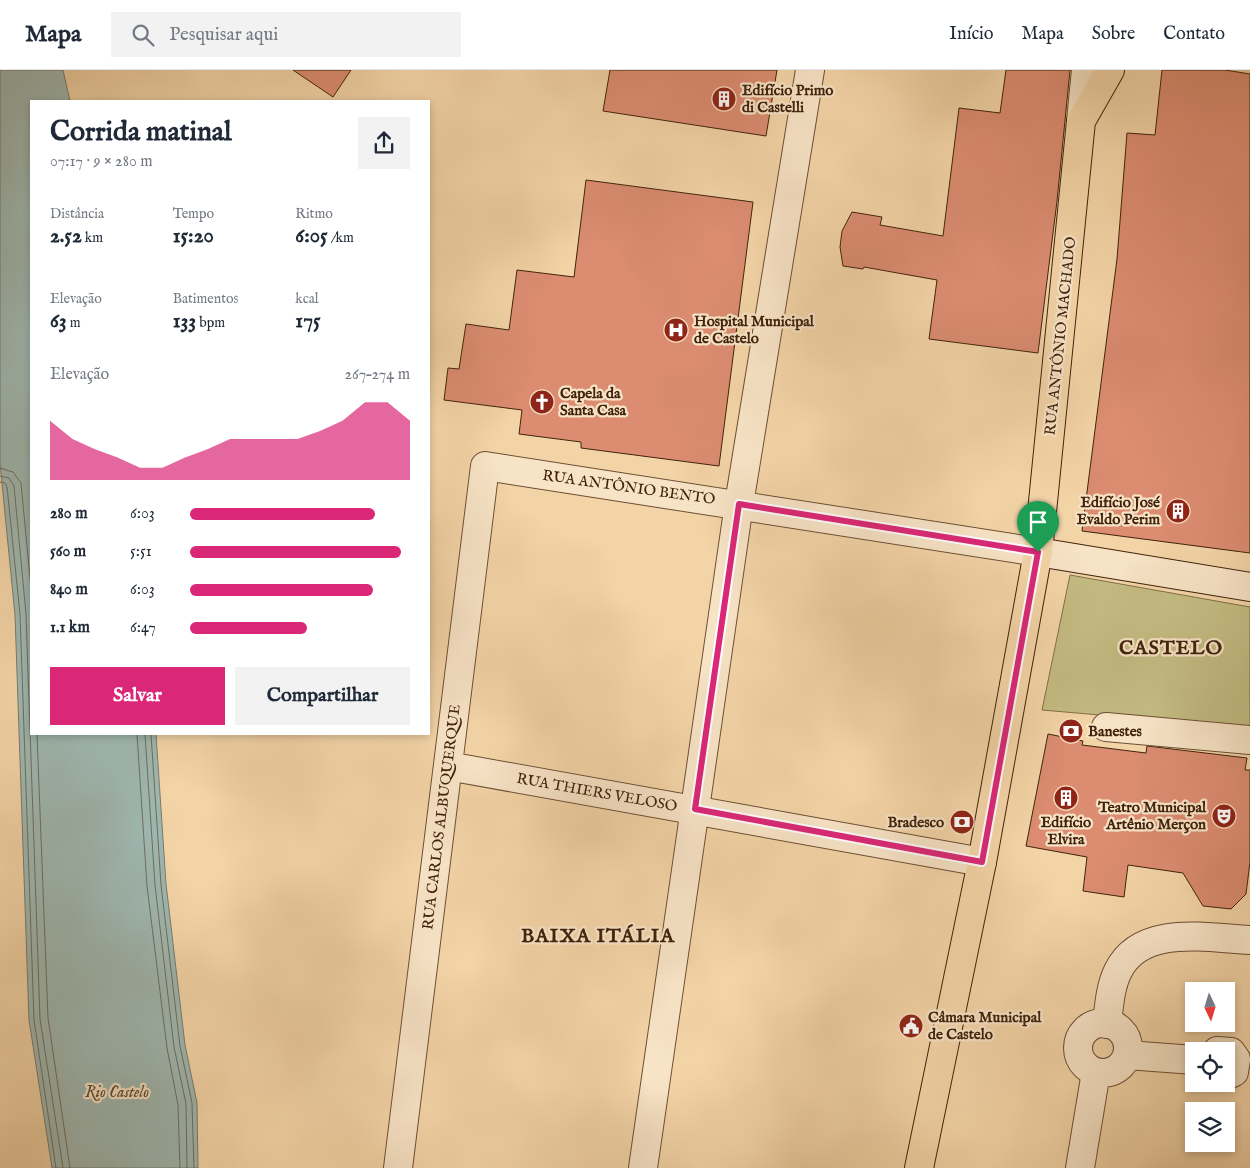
<!DOCTYPE html>
<html lang="pt">
<meta charset="utf-8">
<style>
body{margin:0;font-family:"IM FELL English",serif;background:#f2f2f3;color:#1f2937;height:100vh;display:flex;flex-direction:column;font-size:19px;white-space:nowrap}
*{box-sizing:border-box;margin:0}
p{font-size:16px;color:#747a83}
.icon{flex:none;width:28px;height:28px;fill:none;stroke:currentColor;stroke-width:2;stroke-linecap:round;stroke-linejoin:round}
.map{position:relative;flex:1;overflow:hidden}
.drawer{position:absolute;left:30px;top:30px;width:400px;height:635px;display:flex;flex-direction:column;background:#fff;border-radius:0px;box-shadow:0 2px 8px #0003}
.drawer>*{flex:none}
.needle{width:32px;rotate:176deg}
.buttons{position:absolute;left:1185px;top:912px;display:grid;gap:10px}
.buttons a{display:grid;place-items:center;width:50px;height:50px;border-radius:0px;background:#fff;box-shadow:0 2px 8px #0003;font-size:25px}
.pin{position:absolute;display:grid;place-items:center;width:42px;height:42px;color:#fff;margin:-51px -21px;border-radius:50% 50% 50% 0;rotate:-45deg;box-shadow:0 0 5px #0007}
.pin .icon{rotate:45deg}
.round{display:grid;place-items:center;flex:none;width:52px;height:52px;border-radius:0px;background:#f2f2f3}
.headline{display:flex;align-items:center;justify-content:space-between;height:85px;padding:0 20px}
h1{font-size:28px;font-weight:700;line-height:38px}
.metrics{display:grid;grid-template-columns:repeat(3,1fr);gap:8px;height:85px;padding:5px 20px}
.metrics div{display:grid;align-content:center}
.metrics b{font-size:21px;font-weight:700}
.metrics small{font-size:14px;font-weight:400}
.metrics p{font-size:14px}
.chart{height:140px;padding:10px 20px}
.chart p{display:flex;justify-content:space-between}
.chart svg{width:100%;height:90px;margin-top:5px;fill:#db2777;opacity:.7}
.action{display:flex;gap:10px;margin-top:auto;padding:10px 20px}
.action a{flex:1;height:58px;border-radius:0px;background:#db2777;color:#fff;font-size:20px;font-weight:700;line-height:58px;text-align:center}
.action a+a{background:#f2f2f3;color:#1f2937}
ul{padding:0 20px;list-style:none;font-size:16px}
li{display:grid;grid-template-columns:80px 60px 1fr;align-items:center;height:38px}
li i{height:12px;border-radius:6px;background:#db2777}
header{display:flex;align-items:center;gap:30px;box-sizing:border-box;height:70px;padding:0 25px;background:#fff;border-bottom:1px solid #e0e1e3}
header strong{font-size:24px}
nav{display:flex;gap:28px;margin-inline-start:auto;font-size:18px}
.search{width:350px;height:45px;background:#f2f2f3;display:flex;align-items:center;gap:12px;box-sizing:border-box;padding:0 18px;border-radius:0px;color:#747a83;font-size:19px}
.map>svg:first-child{display:block}
.green{fill:#c3bb82;stroke:#826f47}
.water{fill:#9eb7b0;stroke:#797c6e}
.lines{fill:none;stroke-linecap:round;stroke-linejoin:round}
.shore{stroke:#706d5e;stroke-width:1}
.building{fill:#db8c71;stroke:#41230c}
.minor-casing{stroke:#6e4f33;stroke-width:30}
.secondary-casing{stroke:#41230c;stroke-width:30}
.primary-casing{stroke:#41230c;stroke-width:30}
.minor{stroke:#f7e3c6;stroke-width:28}
.secondary{stroke:#f7e3c6;stroke-width:28}
.primary{stroke:#f3d4a7;stroke-width:28}
.route-casing{stroke:#fff;stroke-width:10}
.route{stroke:#db2777;stroke-width:6}
.labels{text-anchor:middle;stroke-width:4.5;stroke-linejoin:round;paint-order:stroke}
.poi-label{font-size:15px;font-weight:bold;fill:#41230c;stroke:#f7e3c6;text-anchor:start}
.street-label{font-size:15px;fill:#41230c;stroke:#f7e3c6}
.water-label{font-size:16px;font-style:italic;fill:#584835;stroke:#f7e3c6}
.district-label{font-size:20px;font-weight:bold;letter-spacing:1px;fill:#41230c;stroke:#f7e3c6}
</style>
<header>
<strong>Mapa</strong>
<div class="search"><svg class="icon" aria-label="search" viewBox="0 0 24 24"><circle cx="10" cy="10" r="6"/><path d="M15 15l6 6"/></svg>Pesquisar aqui</div>
<nav><a>Início</a><a>Mapa</a><a>Sobre</a><a>Contato</a></nav>
</header>
<div class="map">
<svg width="1250" height="1098" viewBox="0 0 1250 1098">
<rect width="100%" height="100%" fill="#f3d4a7"/>
<filter id="stains"><feTurbulence type="fractalNoise" baseFrequency=".004" numOctaves="4"/><feColorMatrix values="0 0 0 0 .2 0 0 0 0 .09 0 0 0 0 .02 0 0 0 .5 -.17"/></filter>
<radialGradient id="worn" r=".72"><stop offset=".6" stop-color="#630" stop-opacity="0"/><stop offset="1" stop-color="#630" stop-opacity=".3"/></radialGradient>
<!-- green -->
<path class="green" d="M1070,505l180,32v121l-208,-18z"/>
<!-- water -->
<path class="water" d="M0,0h63l7,31h-39v633h125l10,150 19,161 12,58 1,65h-146l-23,-148 -14,-405 -15,-152z"/>
<g class="lines">
<!-- shore -->
<path class="shore" d="M0,398l13,4 8,11 10,105
M0,406l9,2 5,8 12,128 14,405 23,149
M0,412l5,1 2,4 13,127 14,406 22,148
M37,664l11,284 22,150
M137,664l10,152 20,162 11,57 2,63
M145,664l10,151 19,162 12,57 1,64
M151,664l10,151 19,161 12,57 2,65"/>
</g>
<!-- building -->
<path class="building" d="M293,0h58l-18,27z
M610,0h167l-11,66 -163,-25z
M1006,0h64l-13,131 -19,152 -109,-14 8,-59 -73,-13 -1,2 -20,-3 -3,-19 2,-16 10,-19 30,5 -2,8 63,11 16,-128 41,5z
M1162,0h63l25,4v479l-168,-22 35,-272 10,-126 28,2z
M586,110l167,22 -34,264 -138,-18v-6l-62,-8 3,-24 -78,-10 4,-32 11,1 7,-45 43,6 8,-60 57,7z
M1048,664l35,7 -1,4 64,8 1,-7 100,12 -2,12h5v92l-4,32 -15,15 -28,-3 -20,-33 -55,-8 -4,32 -41,-6 4,-34 -61,-11z"/>
<g class="lines">
<defs>
<path id="minor" d="M1081,51l5,-51
M1106,657l144,13
M448,696l534,96
M1078 978a25 25 0 1 1 50 0a25 25 0 1 1-50 0Z
M1107,954c2,-17 3,-37 11,-53 23,-47 89,-33 132,-31
M1217,981l14,1 5,7 -2,13 -8,4
M1127,985l67,5
M398,1098l87,-702 553,86
M643,1098l96,-664 71,-434
M1080,1098l16,-96"/>
<path id="secondary" d="M1038,482l212,35"/>
<path id="primary" d="M919,1098l63,-306 56,-310 43,-431 29,-51"/>
</defs>
<!-- minor casing -->
<use href="#minor" class="minor-casing"/>
<!-- secondary casing -->
<use href="#secondary" class="secondary-casing"/>
<!-- primary casing -->
<use href="#primary" class="primary-casing"/>
<!-- minor -->
<use href="#minor" class="minor"/>
<!-- secondary -->
<use href="#secondary" class="secondary"/>
<!-- primary -->
<use href="#primary" class="primary"/>
</g>
<g class="lines">
<defs>
<path id="route" d="M739,434l299,48 -56,310 -287,-53z"/>
</defs>
<!-- route casing -->
<use href="#route" class="route-casing"/>
<!-- route -->
<use href="#route" class="route"/>
</g>
<!-- icons -->
<defs>
<symbol id="building-disc" viewBox="-11 -11 22 22"><circle r="9.5" fill="#8f2418" stroke="#f7e3c6"/><path d="M-4-6H4V6H1V3H-1V6H-4ZM-2.5-4.3h1.7v1.8h-1.7ZM.8-4.3h1.7v1.8H.8ZM-2.5-1h1.7V.8h-1.7ZM.8-1h1.7V.8H.8Z" fill="#fff"/></symbol>
<symbol id="hospital-disc" viewBox="-11 -11 22 22"><circle r="9.5" fill="#8f2418" stroke="#f7e3c6"/><path d="M-5-5h3v3.5h4V-5h3V5h-3V1.5h-4V5h-3Z" fill="#fff"/></symbol>
<symbol id="church-disc" viewBox="-11 -11 22 22"><circle r="9.5" fill="#8f2418" stroke="#f7e3c6"/><path d="M-1.2-6h2.4v3.5h3.3v2.4h-3.3V6h-2.4V-.1h-3.3v-2.4h3.3Z" fill="#fff"/></symbol>
<symbol id="bank-disc" viewBox="-11 -11 22 22"><circle r="9.5" fill="#8f2418" stroke="#f7e3c6"/><path d="M-6-4H6V4H-6ZM0-2.3a2.3 2.3 0 1 0 0 4.6a2.3 2.3 0 1 0 0-4.6Z" fill="#fff"/></symbol>
<symbol id="theatre-disc" viewBox="-11 -11 22 22"><circle r="9.5" fill="#8f2418" stroke="#f7e3c6"/><path d="M-5-5.5Q0-4 5-5.5V0Q5 5 0 6Q-5 5-5 0ZM-3.3-2.5H-1v1.5H-3.3ZM1-2.5H3.3v1.5H1ZM-2.8 1Q0 5.5 2.8 1Z" fill="#fff"/></symbol>
<symbol id="civic-disc" viewBox="-11 -11 22 22"><circle r="9.5" fill="#8f2418" stroke="#f7e3c6"/><path d="M-.6-6.5H3V-4.5H.6V-3L4-1V1h2V6H-6V1h2V-1L-.6-3ZM-1.2 2.5V6h2.4V2.5Z" fill="#fff"/></symbol>
</defs>
<g fill-rule="evenodd">
<use href="#building-disc" x="710" y="15" width="28" height="28"/>
<use href="#hospital-disc" x="662" y="246" width="28" height="28"/>
<use href="#church-disc" x="528" y="318" width="28" height="28"/>
<use href="#building-disc" x="1164" y="427" width="28" height="28"/>
<use href="#bank-disc" x="1057" y="647" width="28" height="28"/>
<use href="#building-disc" x="1052" y="714" width="28" height="28"/>
<use href="#theatre-disc" x="1210" y="732" width="28" height="28"/>
<use href="#bank-disc" x="948" y="738" width="28" height="28"/>
<use href="#civic-disc" x="897" y="942" width="28" height="28"/>
</g>
<g class="labels">
<!-- poi labels -->
<g class="poi-label">
<text x="742" y="25">Edifício Primo<tspan x="742" dy="17">di Castelli</tspan></text>
<text x="694" y="256">Hospital Municipal<tspan x="694" dy="17">de Castelo</tspan></text>
<text x="560" y="328">Capela da<tspan x="560" dy="17">Santa Casa</tspan></text>
<text x="1160" y="437" text-anchor="end">Edifício José<tspan x="1160" dy="17">Evaldo Perim</tspan></text>
<text x="1088" y="666">Banestes</text>
<text x="1206" y="742" text-anchor="end">Teatro Municipal<tspan x="1206" dy="17">Artênio Merçon</tspan></text>
<text x="944" y="757" text-anchor="end">Bradesco</text>
<text x="1066" y="757" text-anchor="middle">Edifício<tspan x="1066" dy="17">Elvira</tspan></text>
<text x="928" y="952">Câmara Municipal<tspan x="928" dy="17">de Castelo</tspan></text>
</g>
<!-- street labels -->
<g class="street-label">
<text transform="translate(1060 266) rotate(-84)" y="5">RUA ANTÔNIO MACHADO</text>
<text transform="translate(629 417) rotate(8)" y="5">RUA ANTÔNIO BENTO</text>
<text transform="translate(597 722) rotate(10)" y="5">RUA THIERS VELOSO</text>
<text transform="translate(441 747) rotate(-83)" y="5">RUA CARLOS ALBUQUERQUE</text>
</g>
<!-- water labels -->
<g class="water-label">
<text x="117" y="1027">Rio Castelo</text>
</g>
<!-- district labels -->
<g class="district-label">
<text x="1171" y="584">CASTELO</text>
<text x="598" y="872">BAIXA ITÁLIA</text>
</g>
</g>
<rect width="100%" height="100%" filter="url(#stains)"/>
<rect width="100%" height="100%" fill="url(#worn)"/>
</svg>
<div class="buttons">
<a><svg class="needle" viewBox="-14 -14 28 28"><path d="M0-13l5 13h-10z" fill="#e53935"/><path d="M0 13l5-13h-10z" fill="#747a83"/></svg></a>
<a><svg class="icon" aria-label="locate" viewBox="0 0 24 24"><circle cx="12" cy="12" r="6"/><path d="M12 2v4M12 18v4M2 12h4M18 12h4"/></svg></a>
<a><svg class="icon" aria-label="layers" viewBox="0 0 24 24"><path d="M12 4l9 5-9 5-9-5zM3 14l9 5 9-5"/></svg></a>
</div>
<div class="pin" style="left:1038px;top:482px;background:#1e9e55"><svg class="icon" aria-label="arrive" viewBox="0 0 24 24"><path d="M6 21V4h12l-3 4 3 4H6"/></svg></div>
<section class="drawer">
<div class="headline"><div><h1>Corrida matinal</h1><p>07:17 · 9 × 280 m</p></div><a class="round"><svg class="icon" aria-label="share" viewBox="0 0 24 24"><path d="M12 15V3M7 8l5-5 5 5M5 13v7h14v-7"/></svg></a></div>
<div class="metrics">
<div><p>Distância</p><b>2.52<small> km</small></b></div>
<div><p>Tempo</p><b>15:20</b></div>
<div><p>Ritmo</p><b>6:05<small> /km</small></b></div>
</div>
<div class="metrics">
<div><p>Elevação</p><b>63<small> m</small></b></div>
<div><p>Batimentos</p><b>133<small> bpm</small></b></div>
<div><p>kcal</p><b>175</b></div>
</div>
<div class="chart"><p><span>Elevação</span>267–274 m</p>
<svg viewBox="0 0 160 44" preserveAspectRatio="none"><path d="M0 44V15L10 24L20 29L30 33L40 38L50 38L60 33L70 29L80 24L90 24L100 24L110 24L120 20L130 15L140 6L150 6L160 15V44z"/></svg>
</div>
<ul>
<li><b>280 m</b>6:03<i style="width:84%"></i></li>
<li><b>560 m</b>5:51<i style="width:96%"></i></li>
<li><b>840 m</b>6:03<i style="width:83%"></i></li>
<li><b>1.1 km</b>6:47<i style="width:53%"></i></li>
</ul>
<div class="action"><a>Salvar</a><a>Compartilhar</a></div>
</section>
</div>
